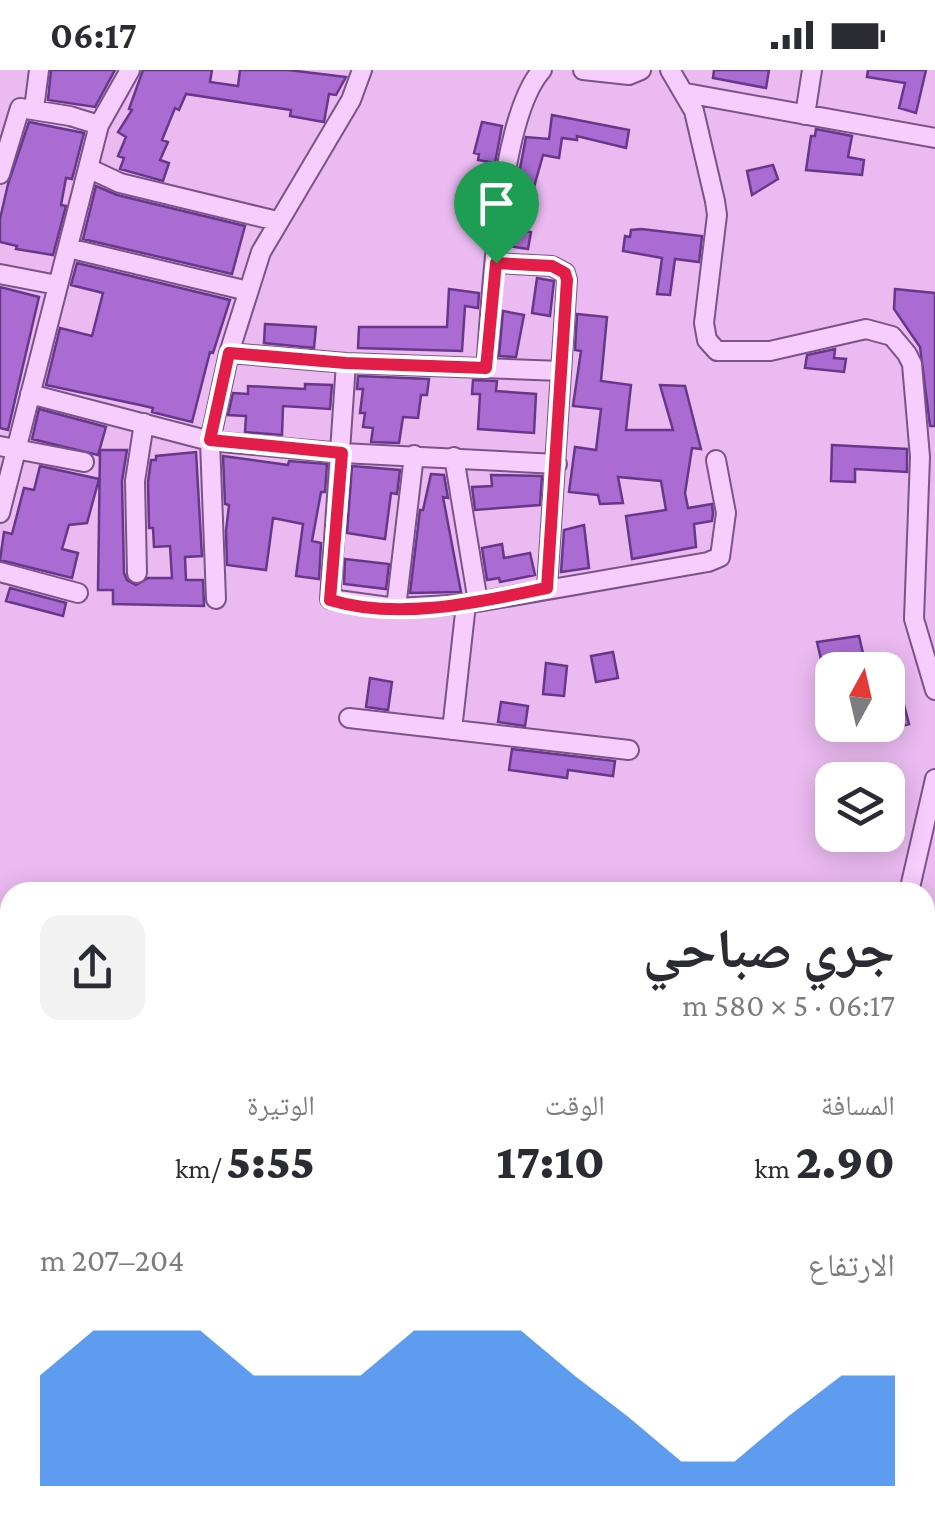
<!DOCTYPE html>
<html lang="ar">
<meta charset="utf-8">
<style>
body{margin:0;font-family:"Crimson Pro","Noto Naskh Arabic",serif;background:#f2f2f3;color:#2b2b33;direction:rtl;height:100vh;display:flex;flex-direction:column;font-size:38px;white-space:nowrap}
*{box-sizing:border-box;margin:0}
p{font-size:32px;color:#7c7c81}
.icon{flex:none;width:55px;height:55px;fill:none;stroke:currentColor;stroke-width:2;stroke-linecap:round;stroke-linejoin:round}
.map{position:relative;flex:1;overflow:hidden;direction:ltr}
.panel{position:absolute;left:0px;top:812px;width:935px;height:642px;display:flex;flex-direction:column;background:#fff;border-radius:30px 30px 0 0;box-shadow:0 5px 25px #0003;direction:rtl}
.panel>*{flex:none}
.needle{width:65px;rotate:8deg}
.buttons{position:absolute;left:815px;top:582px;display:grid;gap:20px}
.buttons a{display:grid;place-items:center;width:90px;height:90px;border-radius:20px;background:#fff;box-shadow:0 5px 25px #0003;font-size:50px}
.pin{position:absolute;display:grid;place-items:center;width:85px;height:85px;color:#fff;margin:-102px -42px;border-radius:50% 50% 50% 0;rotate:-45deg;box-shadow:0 0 10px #0007}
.pin .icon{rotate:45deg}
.round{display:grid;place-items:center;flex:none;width:105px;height:105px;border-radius:20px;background:#f2f2f3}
.head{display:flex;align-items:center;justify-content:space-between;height:170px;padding:0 40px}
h1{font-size:55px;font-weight:800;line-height:75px}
.stats{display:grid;grid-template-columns:repeat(3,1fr);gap:15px;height:170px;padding:10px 40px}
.stats div{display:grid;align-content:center}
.stats b{font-size:50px;font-weight:800}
.stats small{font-size:28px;font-weight:400}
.stats p{font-size:28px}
.chart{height:280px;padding:20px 40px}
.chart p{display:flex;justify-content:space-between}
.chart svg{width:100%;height:180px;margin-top:10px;fill:#1a73e8;opacity:.7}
.status{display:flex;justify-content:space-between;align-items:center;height:70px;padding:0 50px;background:#fff;direction:ltr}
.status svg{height:28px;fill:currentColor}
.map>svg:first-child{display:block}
.building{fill:#aa6cd3;stroke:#67378a;stroke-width:2.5}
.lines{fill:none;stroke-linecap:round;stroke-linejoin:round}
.minor-casing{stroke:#7a5389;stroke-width:22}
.minor{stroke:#f6cdfc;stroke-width:18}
.route-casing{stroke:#fff;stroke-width:20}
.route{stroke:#e11d48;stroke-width:12}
</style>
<div class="status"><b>06:17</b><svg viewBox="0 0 49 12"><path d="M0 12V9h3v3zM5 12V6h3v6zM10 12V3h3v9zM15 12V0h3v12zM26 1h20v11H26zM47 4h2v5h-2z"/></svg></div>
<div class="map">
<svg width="935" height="1453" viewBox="0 0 935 1453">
<rect width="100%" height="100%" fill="#ebbaf1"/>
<!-- building -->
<path class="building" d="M51,0h64l-20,37 -47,-7z
M143,0h69l-2,12 28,4 2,-16h48l58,7 -10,18 -7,-1 -5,28 -34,-6 1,-6 -105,-16 -7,16 -4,-2 -13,32 6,2 -8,18 9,3 -6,18 -43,-12 4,-11 -6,-2 8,-19 -8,-5 14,-22 -3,-1z
M714,0h55l-3,18 -53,-10z
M868,0h58l-10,43 -17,-5 6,-25 -38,-6z
M552,45l77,15 -3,18 -49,-12v4l-15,-2 -3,20 -16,-3 -9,32 -17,-3 9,-47 23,2z
M29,52l55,11 -12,46 -6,-1 -5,27 5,1 -13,49 -37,-6 1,-3 -17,-4v-23l8,-35z
M482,52l20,4 -7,37 -17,-3 1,-6 -5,-1z
M816,59l36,7 -4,21 16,3 -2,15 -56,-5 5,-34h4z
M773,95l5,14 -26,16 -5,-24z
M96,116l21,9 128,31 -13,48 -149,-35z
M510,159l21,3 -3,17 -20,-3z
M641,159l61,7 -3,26 -24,-3 -5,36 -13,-1 5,-36 -39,-7 2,-15 5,1 1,-7z
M77,193l153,37 -17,53 -3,-1 -18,70 -40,-10 1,-4 -13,-3 -94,-20 14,-57 32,8 11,-43 -32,-8z
M537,208l17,3 -4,35 -18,-3z
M0,217l39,10 -31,133 -8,-2z
M449,219l30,4 -1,15 -13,-2 -3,45 -104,-3 1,-21h88z
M895,219l40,4v133h-5l-10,-79 -26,-38z
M503,241l21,4 -8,42 -17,-1z
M577,244l30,3 -6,64 30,4 -5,45h47l-13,-45 25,1 16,63 -9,-1 -7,45 3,15 24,-4 1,9 -1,8 -18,3 2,23 -64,12 -6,-43 40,-6 -5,-29 -43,-4 5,26 -23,1 -2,-9 -29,-3 6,-45 21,3 5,-41 -28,-3 8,-55 -6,-1z
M265,254l51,3 -2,21 -50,-5z
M835,279l-1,9 12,1 -2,13 -39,-4 2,-13z
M358,306l71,3 -2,16h-6l-3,23 -15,-1 -4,26 -28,-1 2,-14 -10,-1 2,-14h-5l3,-24h-6z
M473,310l24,1 -1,10 40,3 -2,39 -56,-4 2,-35h-8z
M305,314l27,1 -2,24 -47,-3 -1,29 -37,-3 1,-16 -18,-1 5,-22 15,1v-8l57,3z
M39,339l67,18 -8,28 -66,-16z
M832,375l75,4v23l-52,-3v13l-24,-1z
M100,380h27l-5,31 2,92 3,7 9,5 12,-7h24l-2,-32 -16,1 -1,-19h-4l-1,-46 3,-22h5v-4l40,-4 6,104 -17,1 1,23h17l1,26 -91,-2v-14h-15z
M223,386l65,9 1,-4 38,3 -2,28h-4l-9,49 9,2 -2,36 -23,-3 7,-52 -30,-6 -7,52 -39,-5 -1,-34 3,-26 -4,-1z
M40,396l59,13 -12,44 -18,2 -7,24 16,4 -6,25 -72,-18 4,-28 8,2 12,-46 10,2z
M352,396l48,4 -3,24 -6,-1 -6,46 -38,-6z
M431,404l13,1 4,23 -5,-1 18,95 -51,1 10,-83h3z
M491,405l51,1 -2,29 -65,5 -3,-23 20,-1z
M584,455l5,43 -28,4 3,-42z
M502,474l2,14 26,-5 5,22 -35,7 -1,-4 -12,2 -5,-32z
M345,489l44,5 -3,25 -42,-5z
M10,518l56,15 -3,13 -57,-15z
M859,566l6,26 -41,10 -7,-30z
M613,582l5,26 -22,4 -5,-26z
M546,593l21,3 -3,30 -21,-2z
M370,608l22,4 -4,28 -22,-3z
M903,631l6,23 -18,5 -3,-23z
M501,632l27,4 -3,20 -27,-4z
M512,679l103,12 -2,15 -45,-6 -1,8 -58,-8z"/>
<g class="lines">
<defs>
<path id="minor" d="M583,0l46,5 12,-5
M670,0l24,41 21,90 2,14 -13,108 3,17 10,11h53l96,-22 26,7 15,18 5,10 8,93 -6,162 21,71
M686,23l249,45
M34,39l5,-39
M805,45l7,-45
M88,98l32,15 157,38
M0,104l20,-66 50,8 29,9
M68,178l180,43
M496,193l56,3 13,7 2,7 -20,308
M0,204l57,11
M229,283l117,10 215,8
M346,293l-16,236 66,9 18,-153
M486,298c6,-68 12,-249 56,-298
M30,324l180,47 19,-88 32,-101 90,-152 11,-30
M0,376l84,16
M454,387l24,145
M0,443l99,-388 31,-55
M0,502l78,21
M137,503l-2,-92 9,-58
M216,529l-6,-158 132,12 215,11
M396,538l70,-4 242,-42 12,-5 6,-44 -10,-53
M349,648l280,32
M452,660l14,-126
M909,822l26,-113
M925,1032l10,117"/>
</defs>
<!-- minor casing -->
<use href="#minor" class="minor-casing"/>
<!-- minor -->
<use href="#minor" class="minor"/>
</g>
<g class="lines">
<defs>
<path id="route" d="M496,193l56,3 13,7 2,7 -20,308c-68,14 -148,33 -217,12l12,-147 -132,-13 19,-87 117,10 140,5z"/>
</defs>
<!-- route casing -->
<use href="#route" class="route-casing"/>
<!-- route -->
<use href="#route" class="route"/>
</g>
</svg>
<div class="buttons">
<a><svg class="needle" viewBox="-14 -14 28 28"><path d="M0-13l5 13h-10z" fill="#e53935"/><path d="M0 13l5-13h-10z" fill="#7c7c81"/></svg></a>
<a><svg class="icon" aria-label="layers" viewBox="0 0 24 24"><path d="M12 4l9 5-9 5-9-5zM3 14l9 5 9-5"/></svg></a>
</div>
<div class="pin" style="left:496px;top:193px;background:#1e9e55"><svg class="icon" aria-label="arrive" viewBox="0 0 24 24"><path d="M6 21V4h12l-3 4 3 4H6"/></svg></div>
<section class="panel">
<div class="head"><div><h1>جري صباحي</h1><p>06:17 · 5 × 580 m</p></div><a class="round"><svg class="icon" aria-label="share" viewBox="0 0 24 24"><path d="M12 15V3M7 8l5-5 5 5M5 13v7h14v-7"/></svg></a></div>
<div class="stats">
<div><p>المسافة</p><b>2.90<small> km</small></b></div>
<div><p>الوقت</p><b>17:10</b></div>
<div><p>الوتيرة</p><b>5:55<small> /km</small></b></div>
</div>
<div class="chart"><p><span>الارتفاع</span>204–207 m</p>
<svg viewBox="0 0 160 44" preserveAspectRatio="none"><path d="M0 44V17L10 6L20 6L30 6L40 17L50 17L60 17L70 6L80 6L90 6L100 17L110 27L120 38L130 38L140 27L150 17L160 17V44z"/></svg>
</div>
</section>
</div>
